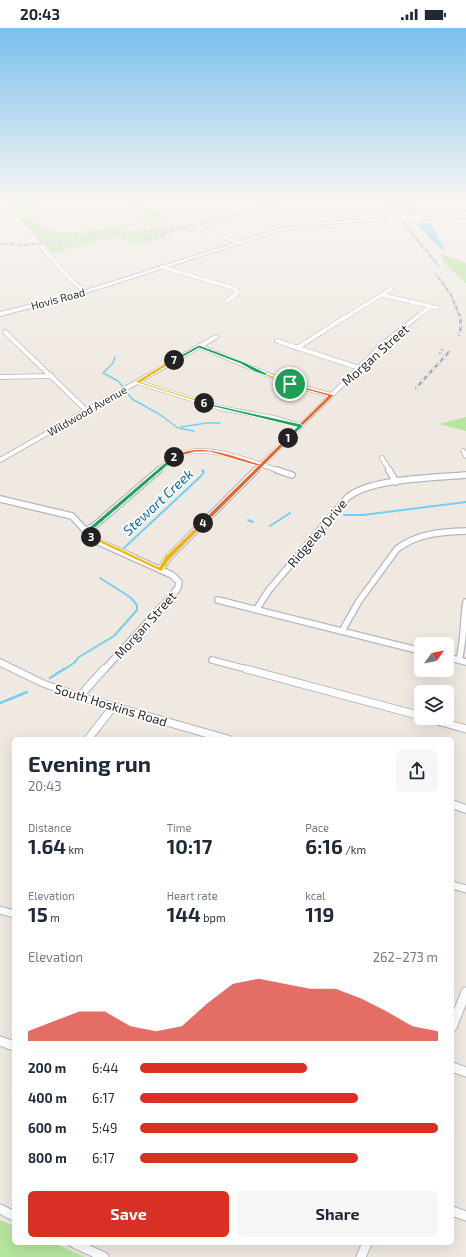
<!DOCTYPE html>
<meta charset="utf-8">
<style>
body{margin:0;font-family:"Exo 2",sans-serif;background:#f6f6f7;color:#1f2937;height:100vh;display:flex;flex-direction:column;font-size:15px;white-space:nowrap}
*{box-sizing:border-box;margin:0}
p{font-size:13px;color:#747a83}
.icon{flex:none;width:22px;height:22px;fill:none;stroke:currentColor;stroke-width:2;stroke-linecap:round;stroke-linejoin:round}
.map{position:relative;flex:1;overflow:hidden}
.drawer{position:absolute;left:12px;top:709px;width:442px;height:508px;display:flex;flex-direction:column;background:#fff;border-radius:6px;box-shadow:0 4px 16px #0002}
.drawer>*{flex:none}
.needle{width:26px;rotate:57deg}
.buttons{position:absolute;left:414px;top:609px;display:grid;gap:8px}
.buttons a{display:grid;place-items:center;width:40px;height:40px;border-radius:6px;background:#fff;box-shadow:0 4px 16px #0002;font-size:20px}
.pin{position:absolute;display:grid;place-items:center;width:34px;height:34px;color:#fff;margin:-17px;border:2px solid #fff;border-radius:50%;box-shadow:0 1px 4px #0007}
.km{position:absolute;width:20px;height:20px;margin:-10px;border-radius:50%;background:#222;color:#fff;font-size:11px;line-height:20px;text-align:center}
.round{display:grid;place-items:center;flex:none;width:42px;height:42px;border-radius:6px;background:#f6f6f7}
.headline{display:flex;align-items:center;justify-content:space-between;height:68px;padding:0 16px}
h1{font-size:22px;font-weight:700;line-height:30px}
.figures{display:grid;grid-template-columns:repeat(3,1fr);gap:6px;height:68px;padding:4px 16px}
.figures div{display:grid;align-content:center}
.figures b{font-size:20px;font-weight:700}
.figures small{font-size:11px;font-weight:400}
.figures p{font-size:11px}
.chart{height:112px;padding:8px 16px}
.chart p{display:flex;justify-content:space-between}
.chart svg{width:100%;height:72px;margin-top:4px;fill:#d93025;opacity:.7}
.button{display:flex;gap:8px;margin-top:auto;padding:8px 16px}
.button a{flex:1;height:46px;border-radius:6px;background:#d93025;color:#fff;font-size:16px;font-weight:700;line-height:46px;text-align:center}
.button a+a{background:#f6f6f7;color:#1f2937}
ul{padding:0 16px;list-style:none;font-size:13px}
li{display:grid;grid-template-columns:64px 48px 1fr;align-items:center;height:30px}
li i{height:10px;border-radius:5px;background:#d93025}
.status{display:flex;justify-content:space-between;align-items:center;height:28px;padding:0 20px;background:#fff;direction:ltr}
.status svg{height:11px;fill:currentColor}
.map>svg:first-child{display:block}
.green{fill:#b6e59e}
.water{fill:#75cff0}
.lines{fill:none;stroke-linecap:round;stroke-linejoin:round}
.stream-far2{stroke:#75cff0;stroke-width:1.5}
.stream-far1{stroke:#75cff0;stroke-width:2}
.stream{stroke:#75cff0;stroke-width:2.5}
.street-far4-casing{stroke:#b4b7c1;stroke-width:4.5}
.street-far3-casing{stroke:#b4b7c1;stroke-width:5.5}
.street-far2-casing{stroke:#b4b7c1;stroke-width:8}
.street-far1-casing{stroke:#b4b7c1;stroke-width:9}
.street-casing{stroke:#b4b7c1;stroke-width:11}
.secondary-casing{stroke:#b4b7c1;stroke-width:2}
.street-far4{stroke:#fff;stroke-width:3.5}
.street-far3{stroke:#fff;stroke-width:4}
.street-far2{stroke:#fff;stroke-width:5.5}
.street-far1{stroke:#fff;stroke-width:7}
.street{stroke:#fff;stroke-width:9}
.secondary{fill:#fff;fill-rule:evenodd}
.rail-far1-casing{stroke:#a3a6b8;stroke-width:2}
.rail-casing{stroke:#a3a6b8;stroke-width:2.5}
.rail-far1{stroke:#fff;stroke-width:1;stroke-dasharray:3.5;stroke-linecap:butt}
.rail{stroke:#fff;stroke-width:1.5;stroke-dasharray:4;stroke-linecap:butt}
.secondary-bridge-casing{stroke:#b4b7c1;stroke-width:6;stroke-linecap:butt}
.secondary-bridge{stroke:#fff;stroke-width:5}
.split-1{fill:#f0652b;stroke:#fff}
.split-2{fill:#f0652b;stroke:#fff}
.split-3{fill:#22a559;stroke:#fff}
.split-4{fill:#f5b400;stroke:#fff}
.split-5{fill:#f0652b;stroke:#fff}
.split-6{fill:#22a559;stroke:#fff}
.split-7{fill:#f5b400;stroke:#fff}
.split-8{fill:#22a559;stroke:#fff}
.split-9{fill:#f5b400;stroke:#fff}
.labels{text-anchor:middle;stroke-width:3.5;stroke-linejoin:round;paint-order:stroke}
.far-street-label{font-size:11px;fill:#2e2e2e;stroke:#fff}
.street-label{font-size:13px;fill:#2e2e2e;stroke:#fff}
.water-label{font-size:14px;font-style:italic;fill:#0d6fa3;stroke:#fff}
</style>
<div class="status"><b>20:43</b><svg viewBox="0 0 49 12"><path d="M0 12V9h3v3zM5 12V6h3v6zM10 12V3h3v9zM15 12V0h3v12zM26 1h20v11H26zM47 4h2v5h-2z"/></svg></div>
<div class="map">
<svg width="466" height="1229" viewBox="0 0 466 1229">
<rect width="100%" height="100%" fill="#efe9e1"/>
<!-- green -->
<path class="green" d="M2,170h35l1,3 -8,10 -15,2z
M121,170h4l46,19 -45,10 3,4 -88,11 -24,-26c13,-2 19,9 30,12 6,2 13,4 19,4 12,1 66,-6 75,-13v-4z
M392,170h12l22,18 -15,1z
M178,203l-44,13 -18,-7 -64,16 -8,-9 89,-11z
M439,226h3l24,9v20l-20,-18z
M466,389v14l-27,-7z
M0,1192l14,6v17h39l32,14h-85z"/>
<!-- water -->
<path class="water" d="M422,194l8,1 15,26 -6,-1 -22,-24z"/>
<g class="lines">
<!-- stream-far2 -->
<path class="stream-far2" d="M115,329l-2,6 -10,10 15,8 5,6
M126,363l6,8 27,15 19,14 16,3
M181,399l26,-4h13
M202,442l1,1"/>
<!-- stream-far1 -->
<path class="stream-far1" d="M344,487h19l103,-13
M248,492l5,2
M270,498l20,-13
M124,520l76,-71 4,-5 -2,-2
M63,642l11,-7 5,-6 35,-21 23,-26v-5l-7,-8 -30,-19"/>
<!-- stream -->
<path class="stream" d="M50,650l14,-9
M0,675l27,-11"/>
<defs>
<path id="street-far4" d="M129,170l109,45
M369,170l13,21
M0,173l71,79 14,12
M155,181l40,-11
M162,239l71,21 4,3v3l-10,7
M382,267l56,13
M346,289l45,-28
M417,289l13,-10"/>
<path id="street-far3" d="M5,304l82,79
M277,313l82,27
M199,318l91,38 41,11
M297,320l50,-32
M0,349l52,-1
M137,354l83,26 54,10 27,8
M463,423l3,5
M382,430l8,13
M0,432l216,-123
M158,443c7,-6 13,-12 22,-16 27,-13 73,8 101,16
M255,443l127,-126 36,-29"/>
<path id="street-far2" d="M277,442l15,5
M389,442l7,12
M0,471l72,17 22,24 78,35 7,7 -1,6 -5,6 -69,76
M85,503l9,-5 65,-56
M160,542l8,-12 88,-88
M218,572l203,51
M256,582l13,-20 78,-92c22,-20 88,-20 119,-23
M342,603l17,-30 38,-52c21,-16 44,-17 69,-18
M447,629l19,5
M212,632l38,10
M459,632c5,-19 4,-39 7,-58"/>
<path id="street-far1" d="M246,641l175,47
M79,669l25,-28
M427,690l39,11
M88,711l25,-32
M452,857l14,4
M0,882l14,4"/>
<path id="street" d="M452,999l14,-35
M0,1013l14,5
M452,1039l14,5
M0,1181l14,7
M452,1183l14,5
M74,1215l30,14
M361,1229l6,-14"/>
<path id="secondary" d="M466,188v2l-48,1 -2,-1 2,-1z
M391,190l2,2 -70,4 -43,7 -203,65 -77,20v-4l73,-18 206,-65 44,-7z
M0,631l45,22 37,13 144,41 4,1 1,3h-18l-137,-40 -37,-14 -39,-19z
M452,772l14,5v8l-14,-5z"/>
</defs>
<!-- street-far4 casing -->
<use href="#street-far4" class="street-far4-casing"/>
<!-- street-far3 casing -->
<use href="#street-far3" class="street-far3-casing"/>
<!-- street-far2 casing -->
<use href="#street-far2" class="street-far2-casing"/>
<!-- street-far1 casing -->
<use href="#street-far1" class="street-far1-casing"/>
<!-- street casing -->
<use href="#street" class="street-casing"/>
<!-- secondary casing -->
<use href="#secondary" class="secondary-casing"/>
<!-- street-far4 -->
<use href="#street-far4" class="street-far4"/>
<!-- street-far3 -->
<use href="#street-far3" class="street-far3"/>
<!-- street-far2 -->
<use href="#street-far2" class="street-far2"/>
<!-- street-far1 -->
<use href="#street-far1" class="street-far1"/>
<!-- street -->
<use href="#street" class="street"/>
<!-- secondary -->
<use href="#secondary" class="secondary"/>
<defs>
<path id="rail-far1" d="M383,170l55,67
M145,213l23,-7
M0,216l27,1 97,-12 54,-4 41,-10 71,-21
M436,246l15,21 9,22"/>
<path id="rail" d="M459,307l2,-8 -1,-11
M440,325l2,-3
M416,360l33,-36"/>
</defs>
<!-- rail-far1 casing -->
<use href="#rail-far1" class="rail-far1-casing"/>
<!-- rail casing -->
<use href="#rail" class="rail-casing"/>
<!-- rail-far1 -->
<use href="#rail-far1" class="rail-far1"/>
<!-- rail -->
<use href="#rail" class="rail"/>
<defs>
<path id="secondary-bridge" d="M391,191l27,-1"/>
</defs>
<!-- secondary-bridge casing -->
<use href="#secondary-bridge" class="secondary-bridge-casing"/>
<!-- secondary-bridge -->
<use href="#secondary-bridge" class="secondary-bridge"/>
</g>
<!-- sky -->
<linearGradient id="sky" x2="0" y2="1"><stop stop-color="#7abfeb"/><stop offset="0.5" stop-color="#f8f5f2"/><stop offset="1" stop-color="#f8f5f2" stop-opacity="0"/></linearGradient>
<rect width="466" height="342" fill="url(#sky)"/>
<!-- split-1 -->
<path class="split-1" d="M289,355l45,12 -46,45 -2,-3 42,-41 -39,-11z"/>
<!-- split-2 -->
<path class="split-2" d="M286,409l5,1 -30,29 -51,-15h-15l-21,6 -2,-1c26,-17 60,-1 88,7z"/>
<!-- split-3 -->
<path class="split-3" d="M174,427l3,2 -1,1 -80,69 -7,4 5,6 -5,2 -6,-8 1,-1 8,-5z"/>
<!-- split-4 -->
<path class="split-4" d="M201,494l5,1 -36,36 -8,12h-2l-72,-34 5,-1 66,31 6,-10z"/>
<!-- split-5 -->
<path class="split-5" d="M281,415l4,1 -80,80h-4v-2z"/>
<!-- split-6 -->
<path class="split-6" d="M202,374l99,22 2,2 -21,20 -2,-2 17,-17 -95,-23z"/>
<!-- split-7 -->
<path class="split-7" d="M172,331l4,1 -35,22 64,20v2l-70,-22z"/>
<!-- split-8 -->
<path class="split-8" d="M199,317l45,17 26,13 -3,1 -12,-4 -14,-8 -42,-16 -23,13 -4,-1z"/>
<!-- split-9 -->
<path class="split-9" d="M267,346l25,9v1l-3,1 -23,-9z"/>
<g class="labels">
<!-- far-street labels -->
<g class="far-street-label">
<text transform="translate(58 271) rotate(-15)" y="4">Hovis Road</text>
<text transform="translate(87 383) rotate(-30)" y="4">Wildwood Avenue</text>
</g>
<!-- street labels -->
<g class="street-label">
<text transform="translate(375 327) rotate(-42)" y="5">Morgan Street</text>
<text transform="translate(317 505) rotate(-50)" y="5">Ridgeley Drive</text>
<text transform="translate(145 597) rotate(-48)" y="5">Morgan Street</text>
<text transform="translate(111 677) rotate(17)" y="5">South Hoskins Road</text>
</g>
<!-- water labels -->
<g class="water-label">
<text transform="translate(158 474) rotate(-43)" y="5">Stewart Creek</text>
</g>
</g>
</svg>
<div class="buttons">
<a><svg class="needle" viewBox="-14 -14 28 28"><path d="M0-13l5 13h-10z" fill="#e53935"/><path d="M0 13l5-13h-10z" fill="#747a83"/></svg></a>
<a><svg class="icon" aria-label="layers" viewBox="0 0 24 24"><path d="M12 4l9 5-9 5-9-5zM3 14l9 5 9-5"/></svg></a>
</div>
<div class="pin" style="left:290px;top:356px;background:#1e9e55"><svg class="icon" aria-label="arrive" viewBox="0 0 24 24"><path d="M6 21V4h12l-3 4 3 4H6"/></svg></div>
<b class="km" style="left:288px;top:410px">1</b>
<b class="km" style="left:174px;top:429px">2</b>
<b class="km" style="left:91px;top:509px">3</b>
<b class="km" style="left:203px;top:495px">4</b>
<b class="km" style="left:204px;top:375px">6</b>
<b class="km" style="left:174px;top:332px">7</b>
<section class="drawer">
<div class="headline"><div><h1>Evening run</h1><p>20:43</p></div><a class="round"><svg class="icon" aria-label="share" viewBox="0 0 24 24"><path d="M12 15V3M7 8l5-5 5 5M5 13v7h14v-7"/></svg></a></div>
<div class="figures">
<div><p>Distance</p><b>1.64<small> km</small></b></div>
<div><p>Time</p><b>10:17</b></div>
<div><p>Pace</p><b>6:16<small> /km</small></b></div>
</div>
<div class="figures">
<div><p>Elevation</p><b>15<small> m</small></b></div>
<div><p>Heart rate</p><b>144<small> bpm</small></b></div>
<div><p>kcal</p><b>119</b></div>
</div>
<div class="chart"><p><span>Elevation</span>262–273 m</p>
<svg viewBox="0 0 160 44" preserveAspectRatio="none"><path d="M0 44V38L10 32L20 26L30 26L40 35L50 38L60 35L70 21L80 9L90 6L100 9L110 12L120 12L130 18L140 26L150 35L160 38V44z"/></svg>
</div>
<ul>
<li><b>200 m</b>6:44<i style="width:56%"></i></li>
<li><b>400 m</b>6:17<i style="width:73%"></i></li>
<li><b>600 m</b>5:49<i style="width:100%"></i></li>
<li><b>800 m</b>6:17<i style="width:73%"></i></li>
</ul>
<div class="button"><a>Save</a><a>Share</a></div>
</section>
</div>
